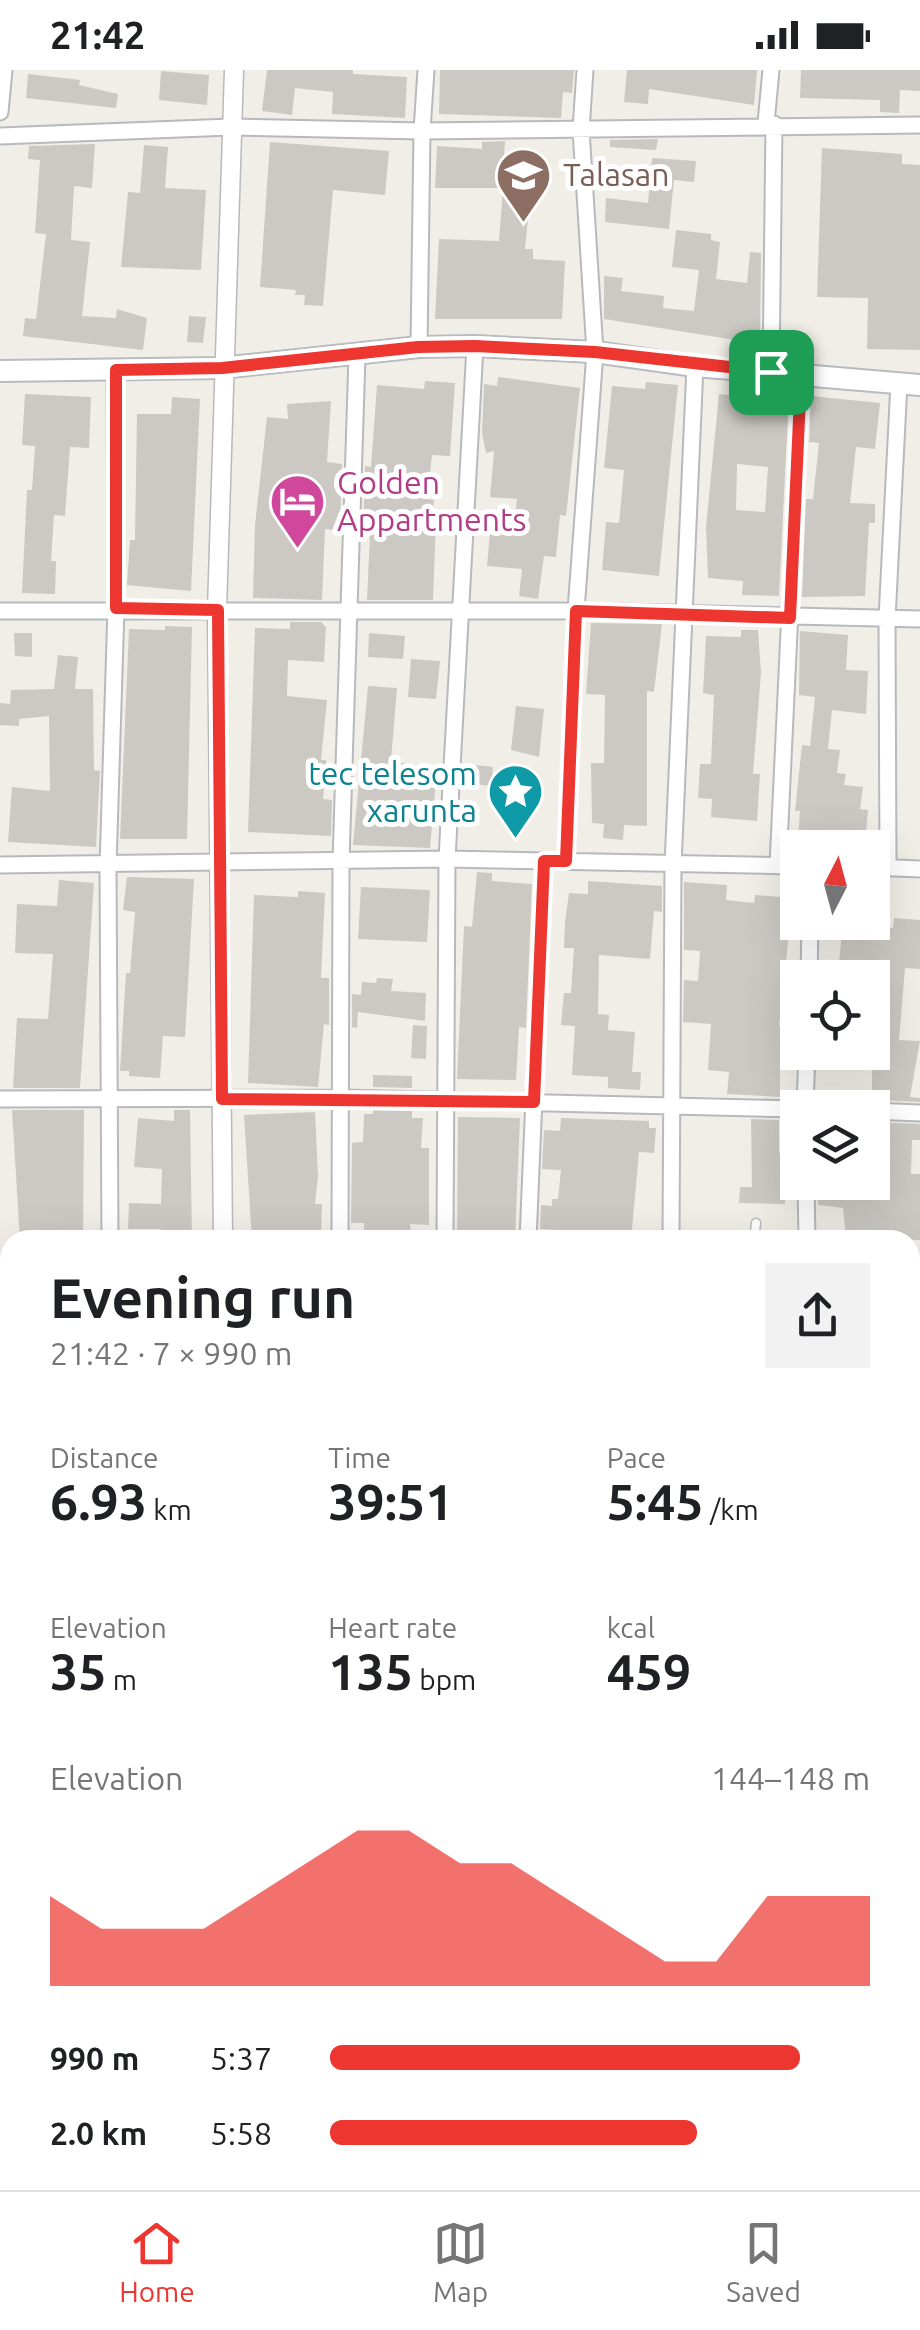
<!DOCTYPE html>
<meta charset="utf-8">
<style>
body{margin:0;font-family:Ubuntu,sans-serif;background:#f2f2f2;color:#202124;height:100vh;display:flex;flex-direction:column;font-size:38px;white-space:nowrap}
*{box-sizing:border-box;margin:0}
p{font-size:32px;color:#757577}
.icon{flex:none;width:55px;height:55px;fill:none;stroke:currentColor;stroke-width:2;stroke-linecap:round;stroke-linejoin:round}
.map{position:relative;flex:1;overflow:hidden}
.side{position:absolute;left:0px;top:1160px;width:920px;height:960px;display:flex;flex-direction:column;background:#fff;border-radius:30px 30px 0 0;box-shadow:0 10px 40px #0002}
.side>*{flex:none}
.needle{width:65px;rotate:6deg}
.tools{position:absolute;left:780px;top:760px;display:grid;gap:20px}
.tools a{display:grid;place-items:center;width:110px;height:110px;border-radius:0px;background:#fff;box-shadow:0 10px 40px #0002;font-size:50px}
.pin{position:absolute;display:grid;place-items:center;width:85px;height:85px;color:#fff;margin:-42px;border-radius:20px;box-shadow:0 5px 15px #0006}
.round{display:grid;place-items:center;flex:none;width:105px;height:105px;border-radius:0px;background:#f2f2f2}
.head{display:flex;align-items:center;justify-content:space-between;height:170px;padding:0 50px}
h1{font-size:55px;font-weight:700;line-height:75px}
.figures{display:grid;grid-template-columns:repeat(3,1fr);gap:15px;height:170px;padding:10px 50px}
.figures div{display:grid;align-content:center}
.figures b{font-size:50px;font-weight:700}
.figures small{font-size:28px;font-weight:400}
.figures p{font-size:28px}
.chart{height:280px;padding:20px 50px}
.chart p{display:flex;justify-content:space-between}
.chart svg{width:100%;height:180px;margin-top:10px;fill:#ed3630;opacity:.7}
ul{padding:0 50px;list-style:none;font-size:32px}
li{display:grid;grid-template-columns:160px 120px 1fr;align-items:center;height:75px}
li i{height:25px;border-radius:12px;background:#ed3630}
.status{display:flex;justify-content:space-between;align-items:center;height:70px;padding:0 50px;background:#fff;direction:ltr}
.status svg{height:28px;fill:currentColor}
.menu{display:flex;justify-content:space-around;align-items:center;height:140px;border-top:2px solid #e0e0e0;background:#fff;font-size:28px;color:#757577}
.menu a{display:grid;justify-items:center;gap:5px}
.menu .on{color:#ed3630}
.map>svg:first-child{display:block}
.building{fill:#ccc9c4;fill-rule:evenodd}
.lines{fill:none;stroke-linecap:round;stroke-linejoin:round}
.service-casing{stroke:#b7b9bd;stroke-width:11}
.minor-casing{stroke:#b7b9bd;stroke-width:19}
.tertiary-casing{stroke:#b7b9bd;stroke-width:21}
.secondary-casing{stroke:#b8bbc0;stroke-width:24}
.service{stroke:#fff;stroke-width:8}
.minor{stroke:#fff;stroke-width:15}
.tertiary{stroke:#fff;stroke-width:18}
.secondary{stroke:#fff;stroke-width:20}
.route-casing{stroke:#fff;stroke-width:20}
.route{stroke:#ed3630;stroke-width:12}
.labels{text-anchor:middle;stroke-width:10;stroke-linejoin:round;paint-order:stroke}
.education-label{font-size:32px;fill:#785e54;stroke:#fff;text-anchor:start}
.hotel-label{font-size:32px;fill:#b23c85;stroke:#fff;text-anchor:start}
.culture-label{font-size:32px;fill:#0d838f;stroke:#fff;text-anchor:end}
</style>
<div class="status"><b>21:42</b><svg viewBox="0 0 49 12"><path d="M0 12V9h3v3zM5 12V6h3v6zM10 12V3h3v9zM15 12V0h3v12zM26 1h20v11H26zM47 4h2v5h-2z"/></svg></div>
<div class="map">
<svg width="920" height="2120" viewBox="0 0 920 2120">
<rect width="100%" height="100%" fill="#f1eee7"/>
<!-- building -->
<path class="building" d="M267,0h86v4l54,3 -2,41 -73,-4 1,-22 -38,-4 -3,27 -30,-4z
M440,0h134l-2,23 -9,-1 -2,26 -122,-4z
M627,0h130l-3,35 -105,-16 -1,15 -24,-2z
M801,0h119v21l-20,-1 -1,23 -19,-1v-12l-80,-2z
M161,1l48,4 -2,30 -48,-5z
M28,4l52,6 -1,5 39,9 -2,14 -90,-10z
M658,69l-2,11 -46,-3v-7z
M505,71l-1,14 30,3 -9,91h8v10l32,2 -3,58h-127l4,-80 60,2 4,-53h-68l2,-42 45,3v-7z
M270,72l119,9 -4,44 -52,-5 -10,116 -19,-1 1,-10h-10l1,-5 -36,-3z
M95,74l-3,44 -18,-2 -3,54 19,2 -8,74 34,2 1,-9 30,9 -4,32 -120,-14 2,-18 11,1 10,-85 -11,-1 5,-73 -12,-1 1,-13z
M144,75l24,2 -3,41 41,2 -5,80 -80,-3 7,-75 12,1z
M822,78l80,6v10l18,1v185l-53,-1 1,-51 -51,-1z
M652,88l44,3 -2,21 -20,-2 -5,49 -64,-7 1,-24 42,5z
M676,160l35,4v6l9,2 -4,37 31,4 3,-31 11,1 -1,91 -156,-25v-43l19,2 -2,13 43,5 -1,12 31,3 5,-41 -27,-3z
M189,246l17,1 -3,26 -16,-1z
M498,307l82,11 -14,128 -6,-1 -4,42 -12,-1 -6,43 -19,-3 3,-27 -35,-3 3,-34 23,2 4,-35 -27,-2 4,-46 -8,2 -4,-20 2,-49 13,2z
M425,311l30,2 -5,73 -18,-1 -5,44 7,1 -2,19h4l-3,81h-66l3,-66 -7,-1 2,-67 6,1 6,-82 47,4z
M646,312l32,3 -19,191 -57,-6 4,-48 13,1 5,-53 -20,-2 8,-82 33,3z
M754,318l35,5 -10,203 -37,-1 1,-14 -35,-3 -2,-51 13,-133 34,4zM737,394l31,3 -3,45 -29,-2z
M25,324l66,3 -2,51 -19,-1 -5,69 -11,-1 -3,46h5l-1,33 -33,-1 5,-103h5l3,-44 -13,-1z
M811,326l69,7 -5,46 -19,-2 -6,56 25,1v19h-6l-4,73 -63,1 4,-98h7l6,-56 -10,-1z
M172,327l28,2 -9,192 -64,-6 3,-45h5l2,-126h34z
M331,331l-4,61 15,2 -2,67 -15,-2 -3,71 -69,-2 2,-73 12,-108 21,2 -1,-15z
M290,552h31l5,5 -2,35 -36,-2 -1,36 40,4 -6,60h5l-3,39 9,1 -1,36 -83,-4 7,-204 35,1z
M591,553l71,1 -8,68 -7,-1v135l-23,-1 -1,15 -20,-2 1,-14 -12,-1 -1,-60h13l1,-68 -19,-1z
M165,556l27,1 -5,212h-67l9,-210 36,1z
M741,560h17l3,43 -8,101h7l-3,47 -46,-4 1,-18 -14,-1 2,-34h11l3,-69 -11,-2 3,-57 35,1z
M800,561l48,4 -2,35 22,1 -2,43 -34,-4 -4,39 12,1 -3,23 9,1 -2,11 19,2 -3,22 8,1 -3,32 -43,-5 -1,6 -23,-2 2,-30h-5l7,-66 8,1 5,-49 -16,-2z
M14,563h18v24l-17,-1z
M369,563l36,3 -2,23 -35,-2z
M58,585l20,2 -3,32h18l1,81 6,1 -4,76 -88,-5 4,-55 38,4 -1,-75 -30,3v7l-19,-1v-22l10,1 1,-14 43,-1z
M411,589l29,2 -4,38 -28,-2z
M368,616l29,2 -6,73 46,8 -7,79 -77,-3z
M516,636l28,3 -5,48 -28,-7z
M475,695l18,2 -2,19 -18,-2z
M477,802l15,1v8l40,3 -6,144 -7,-1 -3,53 -59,-1 7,-153 8,1z
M127,807l67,2 -9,158 -22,-1 -3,42 -31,-2v-5h-9l6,-98h4l5,-61 -12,-2z
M59,810l35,3 -14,205h-67l4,-70 31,1 5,-65 -38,-1 2,-49 40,2z
M588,811l74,5v26l-8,-1 -4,48 -51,-4 -1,59 11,1 -1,15 27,2 -3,40h9l-1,18 -32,-2v-11l-36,-2 3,-49 -14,-1 3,-32h7l3,-45h-10l1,-26 4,-29 19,1z
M684,812l43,3 -1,15 28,3 1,-8 38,3 -14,128 19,1v18l-18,-1v53l-53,-3 2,-22 -21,-2 3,-46 -28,-2 1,-42 14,1 2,-30 -16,-1z
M361,817l69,3 -3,52 -69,-3z
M298,821l27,2 -4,85h8v47l-5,-1 -6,63 -70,-4 6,-188 44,2z
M894,848l26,2v49l-15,-1 -6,72 21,1 -10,56 10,1v4l-48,-2v-134l-33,-4 4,-39 50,5z
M377,908l16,1 -2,12 35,2 -1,28 -67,-9 -1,16 -5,-1v-33l9,1 1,-13 14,1z
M413,955l14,1 -1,33 -15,-1z
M373,1005l39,1v12l-39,-1z
M12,1040h72l-1,130h-63z
M174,1040h16l2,130h-31v-11h-33l1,-26 32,1 1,-35 -28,-2 4,-49 36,3z
M373,1040l39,1v7h11l-2,30h8v77l-19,-1 1,7 -15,1v8h-32v-17h-13l1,-80 11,-1 1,-28h9z
M315,1042l3,64 -3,28h7l-1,36h-69l-8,-125z
M458,1047l62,1 -5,122h-58z
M561,1048l88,3v7h7l-2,25 -15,-1 -8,88h-74l1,-10 -18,-1 1,-24 11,1v-7h6l3,-29 -19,-1 2,-39 16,1z
M751,1049l28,1v33h9l-3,51 -46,-1 1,-16h12z
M872,1052l48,2v16h-8l-1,34h9v66l-74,-2 -3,-30 -25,-3 -1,-13 29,2v-12h26z"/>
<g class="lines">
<defs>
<path id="service" d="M754,1170l2,-17"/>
<path id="minor" d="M426,0l-4,61 498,-6
M0,42l4,-42
M766,53l5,-53
M0,66l231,-9 191,4 -3,216
M771,303l3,-249
M0,541h576l344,8
M566,791l10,-250 19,-259 -14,-222 4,-60
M0,795l447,-6 351,7
M778,796l23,-491
M872,797l48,2
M888,798l-1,-249 12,-236
M809,908l1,-56
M0,1029l344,-1 454,11
M805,1038l2,-56
M872,1041l48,2
M806,1112l1,58
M110,1170l-2,-374 8,-258 -1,-239
M340,1170l1,-379 16,-505
M445,1170l2,-381 28,-513
M528,1170l16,-379
M671,1170l2,-375 22,-499
M910,1277h10
M0,1282l10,-1
M0,1529l10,421
M910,1530h10
M910,1777h10
M0,2010l10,1
M910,2013h10
M108,2110v10
M665,2110l1,10
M807,2110l1,10
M375,2120l1,-10
M518,2120v-10"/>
<path id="tertiary" d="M223,1170l-6,-630 17,-540
M228,2120l1,-10"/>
<path id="secondary" d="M0,301l221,-3 198,-21 56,-1 120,6 100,14 225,19"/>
</defs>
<!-- service casing -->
<use href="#service" class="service-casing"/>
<!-- minor casing -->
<use href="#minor" class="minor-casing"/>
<!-- tertiary casing -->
<use href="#tertiary" class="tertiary-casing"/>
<!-- secondary casing -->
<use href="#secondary" class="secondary-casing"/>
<!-- service -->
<use href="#service" class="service"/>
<!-- minor -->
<use href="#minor" class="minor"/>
<!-- tertiary -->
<use href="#tertiary" class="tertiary"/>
<!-- secondary -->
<use href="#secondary" class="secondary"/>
</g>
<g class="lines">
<defs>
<path id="route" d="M475,276l120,6 206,23 -11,243 -214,-7 -10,250h-22l-10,241 -312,-3 -4,-489 -102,-2v-238l106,-2 196,-21z"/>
</defs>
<!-- route casing -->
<use href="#route" class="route-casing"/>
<!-- route -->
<use href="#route" class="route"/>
</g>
<!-- icons -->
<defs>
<symbol id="school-pin" viewBox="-11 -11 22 30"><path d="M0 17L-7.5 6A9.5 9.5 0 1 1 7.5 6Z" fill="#8d6e63" stroke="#fff"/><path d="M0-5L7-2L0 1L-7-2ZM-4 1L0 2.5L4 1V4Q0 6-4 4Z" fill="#fff"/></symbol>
<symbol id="hotel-pin" viewBox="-11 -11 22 30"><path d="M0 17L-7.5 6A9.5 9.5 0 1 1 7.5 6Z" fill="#d1479c" stroke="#fff"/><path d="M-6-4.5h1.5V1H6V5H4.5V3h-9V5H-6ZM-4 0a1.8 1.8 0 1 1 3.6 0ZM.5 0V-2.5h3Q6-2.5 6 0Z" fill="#fff"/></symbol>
<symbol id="sight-pin" viewBox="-11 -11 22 30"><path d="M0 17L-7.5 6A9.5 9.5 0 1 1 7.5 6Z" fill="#0f9aa8" stroke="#fff"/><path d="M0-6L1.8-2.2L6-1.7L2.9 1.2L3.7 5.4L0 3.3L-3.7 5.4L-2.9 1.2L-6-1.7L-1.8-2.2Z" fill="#fff"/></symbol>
</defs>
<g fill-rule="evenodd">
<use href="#school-pin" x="492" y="74" width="63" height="86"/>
<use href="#hotel-pin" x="266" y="400" width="63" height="86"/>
<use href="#sight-pin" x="484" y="690" width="63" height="86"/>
</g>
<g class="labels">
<!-- education labels -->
<g class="education-label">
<text x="563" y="116">Talasan</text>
</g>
<!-- hotel labels -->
<g class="hotel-label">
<text x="337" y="424">Golden<tspan x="337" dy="37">Appartments</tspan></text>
</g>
<!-- culture labels -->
<g class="culture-label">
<text x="477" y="715">tec telesom<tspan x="477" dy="37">xarunta</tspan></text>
</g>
</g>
</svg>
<div class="tools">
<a><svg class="needle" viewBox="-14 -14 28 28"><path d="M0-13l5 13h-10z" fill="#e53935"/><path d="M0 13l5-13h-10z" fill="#757577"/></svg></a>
<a><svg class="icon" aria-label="locate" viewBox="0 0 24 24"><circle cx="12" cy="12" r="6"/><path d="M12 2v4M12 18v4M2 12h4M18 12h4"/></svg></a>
<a><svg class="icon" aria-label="layers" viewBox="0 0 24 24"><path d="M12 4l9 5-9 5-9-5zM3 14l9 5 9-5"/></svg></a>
</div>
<div class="pin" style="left:771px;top:302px;background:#1e9e55"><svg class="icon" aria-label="arrive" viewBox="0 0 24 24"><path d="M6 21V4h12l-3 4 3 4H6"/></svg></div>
<section class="side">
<div class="head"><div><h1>Evening run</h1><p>21:42 · 7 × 990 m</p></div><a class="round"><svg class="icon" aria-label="share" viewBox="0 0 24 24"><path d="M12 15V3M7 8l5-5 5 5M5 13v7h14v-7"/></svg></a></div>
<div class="figures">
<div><p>Distance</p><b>6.93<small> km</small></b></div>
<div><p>Time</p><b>39:51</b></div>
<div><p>Pace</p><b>5:45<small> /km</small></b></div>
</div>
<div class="figures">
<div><p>Elevation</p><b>35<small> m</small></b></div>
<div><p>Heart rate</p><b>135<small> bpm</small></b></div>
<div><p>kcal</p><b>459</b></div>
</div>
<div class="chart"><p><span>Elevation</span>144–148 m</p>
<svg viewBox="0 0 160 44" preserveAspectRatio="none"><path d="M0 44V22L10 30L20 30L30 30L40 22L50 14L60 6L70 6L80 14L90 14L100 22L110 30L120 38L130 38L140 22L150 22L160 22V44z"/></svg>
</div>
<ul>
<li><b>990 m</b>5:37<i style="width:87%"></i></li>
<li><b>2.0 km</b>5:58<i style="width:68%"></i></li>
</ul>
</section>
</div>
<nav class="menu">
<a class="on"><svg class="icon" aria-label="home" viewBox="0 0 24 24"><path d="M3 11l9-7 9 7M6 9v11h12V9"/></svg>Home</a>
<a><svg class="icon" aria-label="map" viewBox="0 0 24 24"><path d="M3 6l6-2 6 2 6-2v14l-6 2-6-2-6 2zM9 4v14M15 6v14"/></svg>Map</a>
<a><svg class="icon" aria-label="saved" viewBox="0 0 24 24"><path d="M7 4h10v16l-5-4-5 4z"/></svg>Saved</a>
</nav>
